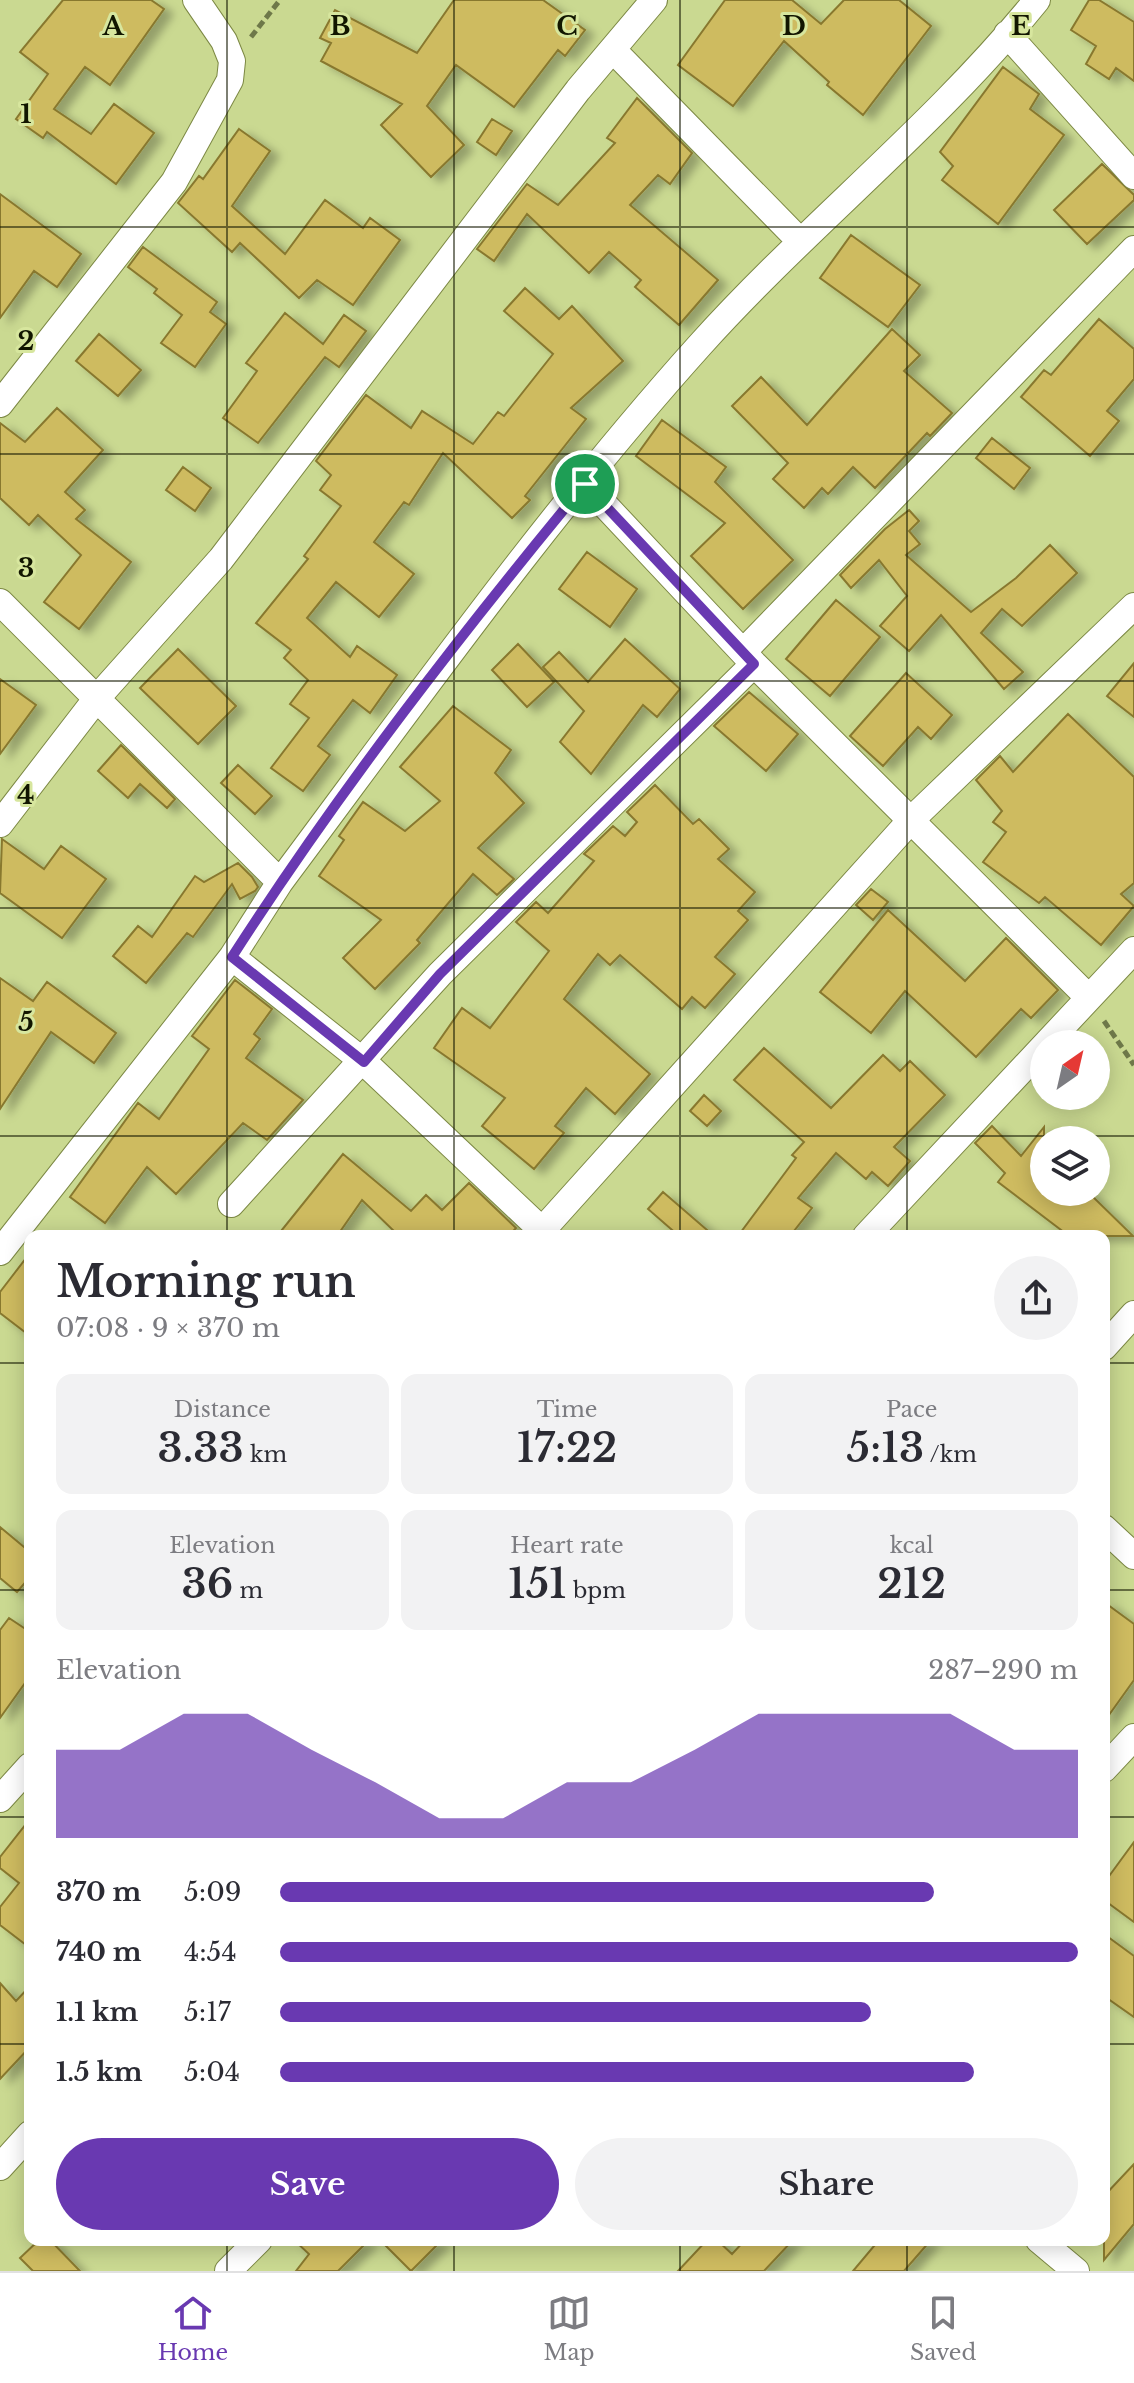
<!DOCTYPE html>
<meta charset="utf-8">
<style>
body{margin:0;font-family:"Libre Baskerville",serif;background:#f2f2f3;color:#2b2b33;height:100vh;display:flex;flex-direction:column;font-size:30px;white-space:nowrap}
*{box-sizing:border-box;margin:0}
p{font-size:26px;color:#7c7c81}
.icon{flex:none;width:44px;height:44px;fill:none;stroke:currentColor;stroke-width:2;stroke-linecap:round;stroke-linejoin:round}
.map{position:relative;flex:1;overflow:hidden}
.sheet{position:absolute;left:24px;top:1230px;width:1086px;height:1016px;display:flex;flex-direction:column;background:#fff;border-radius:16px;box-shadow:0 4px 20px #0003}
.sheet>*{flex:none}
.needle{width:52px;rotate:34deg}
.controls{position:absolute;left:1030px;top:1030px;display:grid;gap:16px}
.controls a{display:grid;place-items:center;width:80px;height:80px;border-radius:50%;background:#fff;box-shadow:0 4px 20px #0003;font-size:40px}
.pin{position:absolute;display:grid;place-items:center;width:68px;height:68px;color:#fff;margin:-34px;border:4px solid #fff;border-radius:50%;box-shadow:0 2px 8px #0007}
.round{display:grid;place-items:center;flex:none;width:84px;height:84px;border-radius:42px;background:#f2f2f3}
.summary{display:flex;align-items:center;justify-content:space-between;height:136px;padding:0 32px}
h1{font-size:44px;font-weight:600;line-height:60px}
.stats{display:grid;grid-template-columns:repeat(3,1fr);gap:12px;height:136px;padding:8px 32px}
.stats div{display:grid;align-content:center;border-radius:16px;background:#f2f2f3;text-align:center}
.stats b{font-size:40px;font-weight:600}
.stats small{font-size:22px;font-weight:400}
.stats p{font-size:22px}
.chart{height:224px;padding:16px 32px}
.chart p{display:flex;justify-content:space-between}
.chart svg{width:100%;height:144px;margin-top:8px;fill:#6939b1;opacity:.7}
.button{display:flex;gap:16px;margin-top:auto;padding:16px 32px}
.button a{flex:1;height:92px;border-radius:48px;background:#6939b1;color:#fff;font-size:32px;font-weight:600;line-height:92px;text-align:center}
.button a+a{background:#f2f2f3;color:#2b2b33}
ul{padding:0 32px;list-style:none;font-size:26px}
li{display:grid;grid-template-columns:128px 96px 1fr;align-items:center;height:60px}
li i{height:20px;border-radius:10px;background:#6939b1}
.menu{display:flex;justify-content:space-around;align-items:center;height:112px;border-top:2px solid #e1e1e2;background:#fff;font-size:22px;color:#7c7c81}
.menu a{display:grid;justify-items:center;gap:4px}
.menu .active{color:#6939b1}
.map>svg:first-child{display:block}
.building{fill:#cebb61;stroke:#88782f;stroke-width:2;filter:url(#shadow)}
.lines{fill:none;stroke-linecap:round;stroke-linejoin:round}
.minor-casing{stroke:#7c8844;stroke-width:28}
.path{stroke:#6e7849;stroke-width:5;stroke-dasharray:8 4;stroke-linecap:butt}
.minor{stroke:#fff;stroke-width:26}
.route-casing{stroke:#fff;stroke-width:16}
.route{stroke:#6939b1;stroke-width:10}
.grid{fill:none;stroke:#121600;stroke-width:2;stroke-opacity:0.55}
.grid-label{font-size:26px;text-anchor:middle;font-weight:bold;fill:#121600;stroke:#d7e69e;stroke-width:6;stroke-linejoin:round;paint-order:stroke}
</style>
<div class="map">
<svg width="1134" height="2271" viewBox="0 0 1134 2271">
<defs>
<filter id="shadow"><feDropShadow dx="9" dy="5" stdDeviation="4" flood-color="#0004"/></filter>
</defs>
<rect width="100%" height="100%" fill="#cad991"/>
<!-- building -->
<path class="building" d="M63,0h88l13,9 -54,76 -25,-18 -31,42 37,25 23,-30 40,29 -38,51 -69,-52 -4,6 -27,-19 32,-45 -28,-22z
M454,0h89l42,30 -20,26 -7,-6 -44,57 -58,-42 -29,41 37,39 -33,32 -50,-52 21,-21 -81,-43 10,-18 -11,-5 15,-28 82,43z
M725,0h67l29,24 23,-24h55l32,26 -68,89 -36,-30 2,-3 -45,-41 -51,65 -55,-41z
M1089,0h10l35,22v59l-18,-13 -7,11 -23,-15 10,-18 -25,-16z
M1003,67l36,27 -9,15 34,26 -66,89 -56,-44 11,-14 -13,-14z
M637,98l55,55 -22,31 -12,-9 -28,30 88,75 -39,45 -44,-38 6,-7 -32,-28 -20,21 -62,-59 -33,47 -17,-12 50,-65 31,21 57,-62 -8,-5z
M492,119l20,12 -16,24 -19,-13z
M239,129l31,22 -38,55 53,48 40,-54 38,28 7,-10 30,22 -47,65 -36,-25 -18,18 -59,-55 -8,9 -54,-49 21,-27 4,3z
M1102,164l32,31v5l-47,44 -33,-34z
M0,194l81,60 -24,33 -23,-16 -34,47z
M851,235l69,50 -32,42 -68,-49z
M143,247l74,55 -7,10 16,12 -31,43 -34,-24 21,-28 -28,-22 3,-4 -29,-22z
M525,288l34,31 13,-13 51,55 -52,47 15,11 -61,77 5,4 -18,18 -69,-65 -34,52 -5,-3 -30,40 40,32 -35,43 -43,-35 -29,36 43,39 7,-11 40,29 -27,38 -17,-13 -35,46 12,9 -27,36 -32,-23 38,-50 -19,-14 18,-24 -24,-22 7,-8 -35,-27 52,-64 -4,-3 37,-50 -21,-16 11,-15 -15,-14 50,-66 45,33 11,-17 51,33 25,-32 6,4 49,-62 -49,-43z
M285,313l38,31 21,-29 22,16 -27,36 -14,-10 -67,86 -35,-25 34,-47 -11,-8z
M1099,319l35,30v30l-27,32 12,10 -29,35 -69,-59 23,-27 7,5z
M892,329l28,26 -16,16 48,42 -22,23 -3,-3 -52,55 -22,-21 -25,27 -6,-6 -18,20 -31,-29 15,-16 -56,-57 29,-29 46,48z
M99,334l42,36 -23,26 -42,-35z
M57,408l46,42 -38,42 20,18 -9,9 55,43 -52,67 -35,-27 37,-47 -43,-40 -9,10 -29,-27v-75l25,19z
M662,420l64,47 -11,15 78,78 -50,49 -52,-53 34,-33 -89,-67z
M992,438l38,30 -16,21 -38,-31z
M183,467l28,21 -16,23 -29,-21z
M909,510l10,11 -10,10 11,13 -14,11 65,57 45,-34 34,-33 27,28 -55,53 -20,-17 -21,24 42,39 -19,17 -63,-74 -32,36 -29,-25 27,-30 -28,-36 -28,28 -11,-13 45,-46z
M587,552l50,37 -27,38 -51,-38z
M836,600l44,37 -50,59 -44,-37z
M625,639l55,50 -23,28 -14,-12 -52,69 -31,-32 24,-31 -41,-44 16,-15 29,30z
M518,644l36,38 -27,25 -35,-37z
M178,649l58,57 -38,38 -58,-56z
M1134,663v54l-27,-21z
M906,673l46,42 -21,24 -13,-12 -35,39 -33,-30z
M0,679l36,26 -36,49z
M749,692l49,42 -32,37 -52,-45z
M453,706l58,44 -16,23 29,30 -46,45 36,31 -17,16 -24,-21 -56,66 3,3 -45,46 -32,-31 38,-38 -62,-44 25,-36 -5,-4 24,-34 42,29 35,-30 -40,-34z
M1068,714l66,63v106l-13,11 13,12 -33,39 -56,-48 -6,6 -56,-41 23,-30 -13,-10 9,-11 -26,-31 24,-24 13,16z
M121,745l54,54 -8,9 -27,-24 -12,14 -30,-27z
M238,765l34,31 -17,18 -34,-31z
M655,785l38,39 6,-5 30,30 -11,10 37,33 -17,19 10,9 -33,37 20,17 -30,34 -13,-11 -10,12 -62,-54 -10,10 -12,-11 -34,45 86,75 -35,40 -29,-26 -31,38 9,7 -30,36 -52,-43 23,-28 -71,-50 28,-40 28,20 59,-77 -33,-29 20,-20 12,11 46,-52 -10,-7 29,-28 12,10 12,-14 -10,-10z
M2,839l42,30 17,-23 45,33 -44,59 -62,-45z
M238,863l14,14 6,10 -3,4 -15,8 -8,-15 -39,53 -6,-4 -41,50 -33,-27 25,-30 14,11 43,-61 9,6z
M871,889l17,13 -15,18 -17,-15z
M888,910l77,71 41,-43 52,52 -27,28 -10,-9 -45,48 -71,-66 -34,42 -51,-41z
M0,978l33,23 14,-19 69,51 -22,30 -43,-31 -51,77z
M235,980l37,29 -18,25 6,5 -14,19 57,42 -36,40 -24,-17 -67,71 -29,-27 -42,56 -35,-26 68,-94 21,16 50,-70 -17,-13z
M764,1048l67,60 52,-53 17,16 10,-10 35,34 -51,52 16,14 -22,25 -16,-14 -6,7 -30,-26 -38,45 14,10 -22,28h-52l58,-78 -4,-3 12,-13 -70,-62z
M704,1095l17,16 -14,15 -17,-15z
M992,1126l29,30 23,-29v65h44l45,44h-64l-71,-54 7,-9 -30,-30z
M343,1154l68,57 15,-16 16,15 27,-27 47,45 -7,8h-110l-37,-36 -25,36h-60z
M663,1192l51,44h-35l-31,-27z
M30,1253v83l-30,-23v-21z
M0,1527l30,25v25l-13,15 -17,-14z
M1104,1602l30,22v56l-30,42z
M9,1618l21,14v44l-30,42v-88z
M30,1819v129l-30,-23v-18l19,-24 -19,-15v-11z
M1134,1842v80l-30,-22v-17z
M1104,1934l30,22v61l-30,-21z
M0,1983l16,18 14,-15v61l-30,32z
M1134,2164v60l-30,36v-64z
M39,2240h11l30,31h-47l-13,-13z
M294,2240h75l-31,31h-42l13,-17z
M380,2240h62l-31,31z
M707,2240h10l15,14 13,-14h48l-29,31h-86z
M879,2240h52l-27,31h-51z"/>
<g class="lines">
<defs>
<path id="minor" d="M1007,34l127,142
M614,51l186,190
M0,404l174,-222 56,-102 2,-19 -8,-20 -28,-41
M585,484l169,180 334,333
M0,602l280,280 -48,75 -232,295
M743,652l391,-403
M0,824l97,-126 124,-139 357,-469 76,-90
M280,882c136,-182 268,-368 420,-537 107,-119 236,-220 337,-345
M232,957l132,105 184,174
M231,1204l209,-230 314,-310
M537,1236l374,-416 223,-214
M866,1236l268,-286
M1104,1347l30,-33
M1104,1528l30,28
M1104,1769l30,-32
M0,1799l30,-33
M0,2167l30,-33
M1039,2240l37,31
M228,2271l31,-31"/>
</defs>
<!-- minor casing -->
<use href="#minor" class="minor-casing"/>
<!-- path -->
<path class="path" d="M251,37l29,-37
M1104,1021l30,44"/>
<!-- minor -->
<use href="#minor" class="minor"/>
</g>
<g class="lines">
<defs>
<path id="route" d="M585,484l169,180 -314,310 -76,88 -132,-105c106,-165 228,-322 353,-473z"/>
</defs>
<!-- route casing -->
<use href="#route" class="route-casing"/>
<!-- route -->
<use href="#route" class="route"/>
</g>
<!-- grid -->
<path class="grid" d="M227,0v1236M454,0v1236M680,0v1236M907,0v1236M0,227h1134M0,454h1134M0,681h1134M0,908h1134M0,1136h1134M0,1363h30M1104,1363h30M0,1590h30M1104,1590h30M0,1817h30M1104,1817h30M0,2044h30M1104,2044h30M227,2240v31M454,2240v31M680,2240v31M907,2240v31"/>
<g class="grid-label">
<text x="113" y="35">A</text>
<text x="340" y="35">B</text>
<text x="567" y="35">C</text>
<text x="794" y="35">D</text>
<text x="1021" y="35">E</text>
<text x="26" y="123">1</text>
<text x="26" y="350">2</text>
<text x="26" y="577">3</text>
<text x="26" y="804">4</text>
<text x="26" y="1031">5</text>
</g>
</svg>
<div class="controls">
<a><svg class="needle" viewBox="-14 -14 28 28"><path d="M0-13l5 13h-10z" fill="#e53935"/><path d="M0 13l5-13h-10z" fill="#7c7c81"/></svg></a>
<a><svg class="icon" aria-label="layers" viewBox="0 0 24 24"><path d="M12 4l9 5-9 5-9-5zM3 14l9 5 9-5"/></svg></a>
</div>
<div class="pin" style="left:585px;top:484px;background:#1e9e55"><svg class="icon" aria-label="arrive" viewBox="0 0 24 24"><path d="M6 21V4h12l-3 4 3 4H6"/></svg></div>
<section class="sheet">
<div class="summary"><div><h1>Morning run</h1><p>07:08 · 9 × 370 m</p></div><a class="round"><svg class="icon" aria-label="share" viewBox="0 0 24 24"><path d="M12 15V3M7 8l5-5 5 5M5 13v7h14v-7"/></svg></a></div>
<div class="stats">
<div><p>Distance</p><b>3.33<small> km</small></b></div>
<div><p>Time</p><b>17:22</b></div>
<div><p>Pace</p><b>5:13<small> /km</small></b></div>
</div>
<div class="stats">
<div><p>Elevation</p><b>36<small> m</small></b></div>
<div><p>Heart rate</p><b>151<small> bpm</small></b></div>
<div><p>kcal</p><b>212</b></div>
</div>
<div class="chart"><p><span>Elevation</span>287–290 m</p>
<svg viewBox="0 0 160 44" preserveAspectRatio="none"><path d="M0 44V17L10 17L20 6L30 6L40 17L50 27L60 38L70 38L80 27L90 27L100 17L110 6L120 6L130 6L140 6L150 17L160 17V44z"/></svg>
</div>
<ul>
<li><b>370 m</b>5:09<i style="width:82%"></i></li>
<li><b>740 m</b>4:54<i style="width:100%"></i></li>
<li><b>1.1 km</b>5:17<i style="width:74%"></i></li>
<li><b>1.5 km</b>5:04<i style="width:87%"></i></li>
</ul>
<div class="button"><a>Save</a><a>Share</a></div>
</section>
</div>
<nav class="menu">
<a class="active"><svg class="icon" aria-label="home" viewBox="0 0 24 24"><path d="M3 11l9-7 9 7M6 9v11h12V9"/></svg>Home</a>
<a><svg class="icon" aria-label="map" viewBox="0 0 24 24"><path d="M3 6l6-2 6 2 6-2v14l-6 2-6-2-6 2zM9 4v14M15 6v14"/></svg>Map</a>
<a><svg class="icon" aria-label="saved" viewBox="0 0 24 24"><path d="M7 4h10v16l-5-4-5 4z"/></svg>Saved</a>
</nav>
